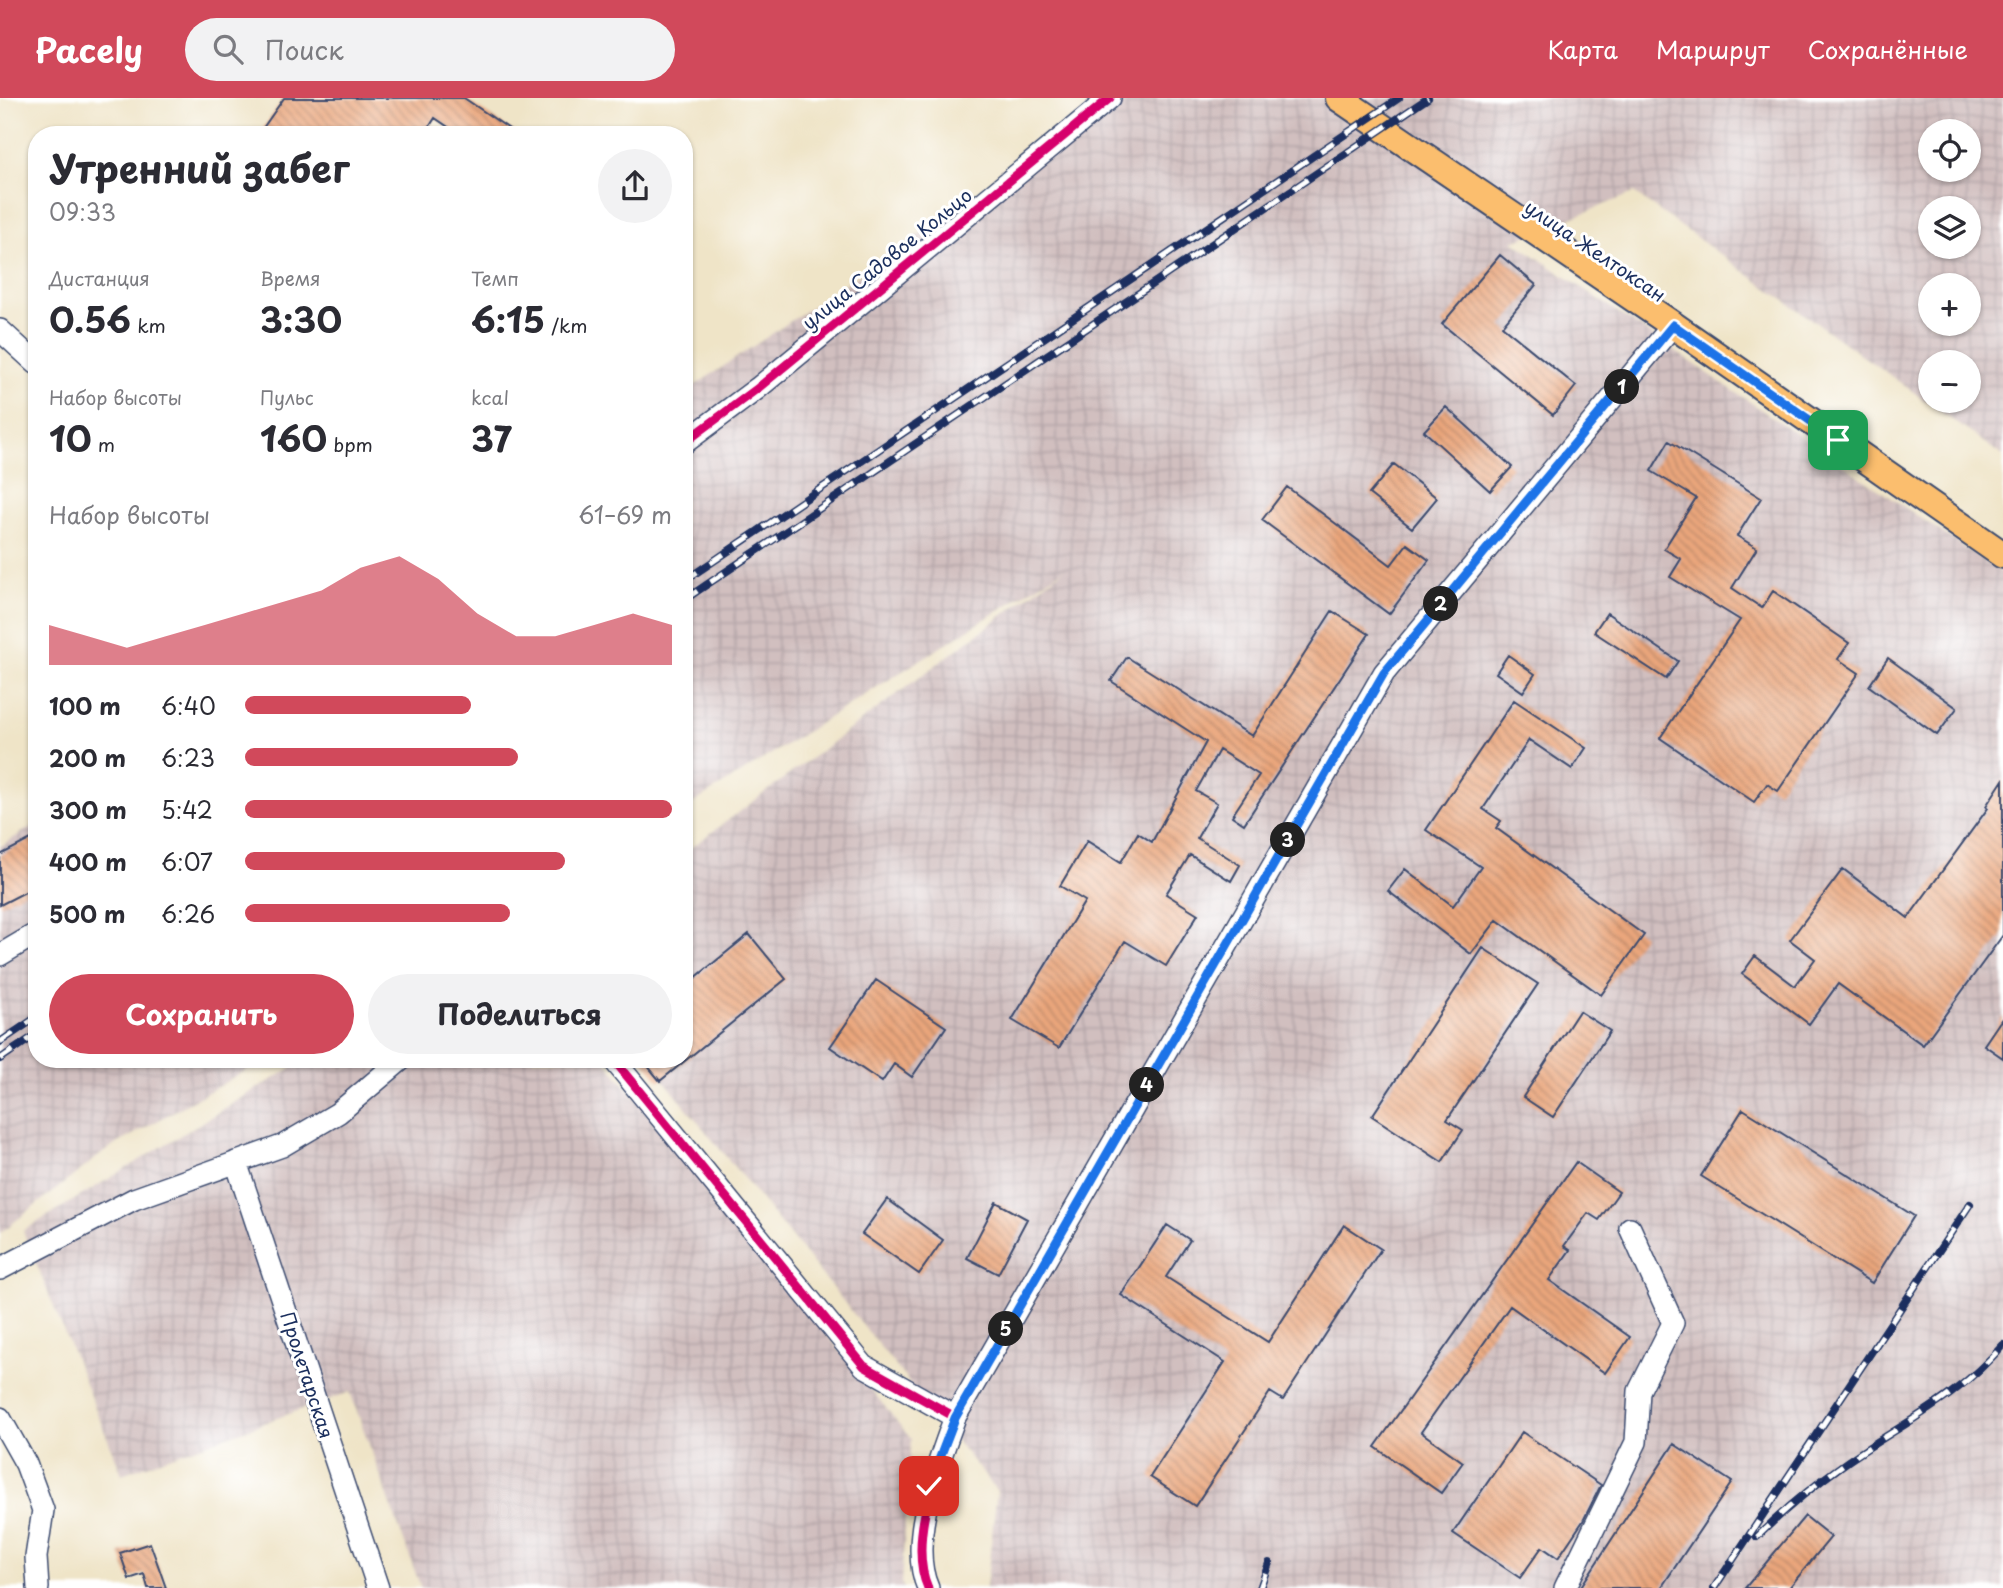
<!DOCTYPE html>
<html lang="ru">
<meta charset="utf-8">
<style>
body{margin:0;font-family:"Playpen Sans",sans-serif;background:#f2f2f3;color:#2b2b33;height:100vh;display:flex;flex-direction:column;font-size:26px;white-space:nowrap}
*{box-sizing:border-box;margin:0}
p{font-size:23px;color:#7c7c81}
.icon{flex:none;width:38px;height:38px;fill:none;stroke:currentColor;stroke-width:2;stroke-linecap:round;stroke-linejoin:round}
.map{position:relative;flex:1;overflow:hidden}
.sheet{position:absolute;left:28px;top:28px;width:665px;height:942px;display:flex;flex-direction:column;background:#fff;border-radius:28px;box-shadow:0 2px 5px #0004}
.sheet>*{flex:none}
.controls{position:absolute;left:1918px;top:21px;display:grid;gap:14px}
.controls a{display:grid;place-items:center;width:63px;height:63px;border-radius:50%;background:#fff;box-shadow:0 2px 5px #0004;font-size:35px}
.pin{position:absolute;display:grid;place-items:center;width:60px;height:60px;color:#fff;margin:-30px;border-radius:14px;box-shadow:0 4px 10px #0006}
.km{position:absolute;width:35px;height:35px;margin:-18px;border-radius:50%;background:#222;color:#fff;font-size:19px;line-height:35px;text-align:center}
.round{display:grid;place-items:center;flex:none;width:74px;height:74px;border-radius:37px;background:#f2f2f3}
.summary{display:flex;align-items:center;justify-content:space-between;height:119px;padding:0 21px}
h1{font-size:38px;font-weight:700;line-height:52px}
.stats{display:grid;grid-template-columns:repeat(3,1fr);gap:10px;height:119px;padding:7px 21px}
.stats div{display:grid;align-content:center}
.stats b{font-size:35px;font-weight:700}
.stats small{font-size:19px;font-weight:400}
.stats p{font-size:19px}
.chart{height:196px;padding:14px 21px}
.chart p{display:flex;justify-content:space-between}
.chart svg{width:100%;height:126px;margin-top:7px;fill:#d1495b;opacity:.7}
.cta{display:flex;gap:14px;margin-top:auto;padding:14px 21px}
.cta a{flex:1;height:80px;border-radius:42px;background:#d1495b;color:#fff;font-size:28px;font-weight:700;line-height:80px;text-align:center}
.cta a+a{background:#f2f2f3;color:#2b2b33}
ul{padding:0 21px;list-style:none;font-size:23px}
li{display:grid;grid-template-columns:112px 84px 1fr;align-items:center;height:52px}
li i{height:18px;border-radius:9px;background:#d1495b}
header{display:flex;align-items:center;gap:42px;box-sizing:border-box;height:98px;padding:0 35px;background:#d1495b;color:#fff}
header strong{font-size:33px}
nav{display:flex;gap:38px;margin-inline-start:auto;font-size:24px}
.search{width:490px;height:63px;background:#f2f2f3;display:flex;align-items:center;gap:18px;box-sizing:border-box;padding:0 24px;border-radius:38px;color:#7c7c81;font-size:26px}
.map>svg:first-child{display:block}
.industrial{fill:url(#industrial-grid);fill-rule:evenodd}
.building{fill:url(#building-back-hatch)}
.lines{fill:none;stroke-linecap:round;stroke-linejoin:round}
.minor-casing{stroke:#3b4a6e;stroke-width:24}
.major-casing{stroke:#3b4a6e;stroke-width:30}
.minor{stroke:#fff;stroke-width:21}
.major{stroke:#fbbe6e;stroke-width:26}
.rail-casing{stroke:#1b2f5e;stroke-width:8}
.rail{stroke:#fff;stroke-width:5;stroke-dasharray:16;stroke-linecap:butt}
.cycleway-casing{stroke:#fff;stroke-width:13}
.cycleway{stroke:#d6006c;stroke-width:9}
.route-casing{stroke:#fff;stroke-width:14}
.route{stroke:#1a73e8;stroke-width:9}
.labels{text-anchor:middle;stroke-width:6;stroke-linejoin:round;paint-order:stroke}
.street-label{font-size:19px;fill:#1b2f5e;stroke:#fff}
</style>
<header>
<strong>Pacely</strong>
<div class="search"><svg class="icon" aria-label="search" viewBox="0 0 24 24"><circle cx="10" cy="10" r="6"/><path d="M15 15l6 6"/></svg>Поиск</div>
<nav><a>Карта</a><a>Маршрут</a><a>Сохранённые</a></nav>
</header>
<div class="map">
<svg width="2003" height="1490" viewBox="0 0 2003 1490">
<defs>
<pattern id="industrial-grid" width="8" height="8" patternUnits="userSpaceOnUse" patternTransform="scale(1.75)"><rect width="8" height="8" fill="#d1bfbf"/><path d="M0 4h8M4 0v8" fill="none" stroke="#b3a4a7"/></pattern>
<pattern id="building-back-hatch" width="6" height="6" patternUnits="userSpaceOnUse" patternTransform="scale(1.75)"><rect width="6" height="6" fill="#eaa67c"/><path d="M-1 5l2 2M0 0l6 6M5-1l2 2" fill="none" stroke="#bd8869"/></pattern>
</defs>
<rect width="100%" height="100%" fill="#fff"/>
<filter id="ink" filterUnits="userSpaceOnUse"><feTurbulence type="fractalNoise" baseFrequency=".0143" numOctaves="2"/><feDisplacementMap in="SourceGraphic" scale="14" xChannelSelector="R" yChannelSelector="G"/><feConvolveMatrix kernelMatrix="1 2 1 2 8 2 1 2 1" color-interpolation-filters="sRGB"/></filter>
<filter id="wash" filterUnits="userSpaceOnUse"><feTurbulence type="fractalNoise" baseFrequency=".00686" numOctaves="4" result="noise"/><feDisplacementMap in="SourceGraphic" scale="28" xChannelSelector="R" yChannelSelector="G"/><feGaussianBlur stdDeviation="1.57" result="paint"/><feColorMatrix in="noise" values="0 0 0 0 0 0 0 0 0 0 0 0 0 0 0 0 0 1.4 0 .05"/><feComposite in="paint" operator="in"/></filter>
<g filter="url(#wash)">
<rect width="100%" height="100%" fill="#efe4c7"/>
<!-- industrial -->
<path class="industrial" d="M1122,0h881v358l-369,-263 -121,48 490,333v1014h-1017l11,-97 -350,-432h37v-206l382,-285 -382,241v-416zM1930,33h39v39h-39zM1930,110h39v39h-39zM1930,187h39v39h-39zM1930,264h39v39h-39z
M37,725v236h229l-158,90 -108,84v-386z
M306,961h298l307,380 -10,144 3,5h-483l-71,-196 -228,82 -99,-243z"/>
<g id="blocks">
<!-- building -->
<path class="building" d="M284,0h180l54,37h-58l-25,-17 -11,17h-150l-11,-7z
M1500,157l36,30 -34,41 74,60 -23,29 -111,-91z
M1446,309l66,60 -22,24 -66,-60z
M1669,343l92,57 -24,38 20,12 -25,40 30,20 11,-17 76,52 -11,16 21,14 -81,118 -11,-7 -13,18 -94,-64 80,-118 -70,-43 11,-18 -17,-10 32,-51 -45,-27z
M1394,366l43,34 -25,30 -43,-34z
M1287,389l104,78 16,-21 22,16 -40,54 -127,-94z
M1332,513l37,23 -125,190 -12,-8 27,-41 -40,-25 -23,41 21,12 -20,35 43,27 -9,16 -41,-26 -24,39 32,20 -32,52 -41,-25 -66,107 -47,-28 73,-119 -25,-15 27,-45 34,21 17,-29 14,9 54,-100 -95,-61 16,-24 125,79z
M1607,515l71,48 -12,18 -72,-47z
M1508,557l27,19 -12,18 -27,-19z
M1888,560l69,50 -20,27 -68,-49z
M1514,602l72,48 -14,21 -43,-29 -46,69 18,12 -5,7 148,107 -43,60 -104,-75 -26,34 -83,-63 17,-22 48,37 28,-39 -55,-37z
M2003,682v155l-80,110 -85,-61 -29,40 -67,-50 13,-18 40,30 20,-27 -25,-19 53,-71 65,49 80,-110 -2,-2z
M37,738v50l-37,19v-50z
M749,836l37,45 -126,102 -18,-22h42v-72z
M1483,850l55,36 -91,136 16,10 -21,32 -70,-46z
M876,882l70,47 -34,50 -18,-13 -12,18 -52,-35z
M1579,913l31,20 -57,86 -30,-20z
M2003,919v41l-19,-13z
M1743,1011l171,107 -42,67 -171,-107z
M1576,1064l43,30 -20,28 -11,-7 -24,33 6,4 -21,30 81,57 -25,36 -95,-67 -89,126 42,30 -22,31 -66,-46z
M887,1101l56,41 -24,34 -57,-40z
M996,1104l31,17 -29,55 -31,-16z
M1167,1127l23,15 -24,37 102,65 76,-117 37,24 -98,151 -13,-8 -75,114 -45,-29 75,-115 -104,-67z
M1522,1334l79,53 -18,36 -25,37 -16,-11 -22,31 -67,-45z
M1674,1346l58,38 -71,106h-81z
M1805,1418l26,21 -42,51h-44z
M150,1445l9,25 7,20h-18l-4,-14 -15,5 -9,-26z"/>
</g>
</g>
<g filter="url(#ink)">
<use href="#blocks" fill-opacity="0" stroke="#3b4a6e" stroke-width="2"/>
<g class="lines">
<defs>
<path id="minor" d="M0,232l37,34
M684,345l74,-55 352,-290
M0,857l37,-22
M613,961l251,307 91,51
M236,1064l142,426
M0,1171l134,-70 148,-53 56,-33 64,-54
M0,1320l26,46 17,46 -7,47 2,31
M928,1490c-21,-47 10,-124 27,-171l429,-744 289,-348
M1565,1490l71,-146 3,-51 34,-68 -43,-95"/>
<path id="major" d="M1339,0l334,227 330,230"/>
</defs>
<!-- minor casing -->
<use href="#minor" class="minor-casing"/>
<!-- major casing -->
<use href="#major" class="major-casing"/>
<!-- minor -->
<use href="#minor" class="minor"/>
<!-- major -->
<use href="#major" class="major"/>
<defs>
<path id="rail" d="M684,483l715,-483
M684,502l744,-502
M0,944l37,-25
M0,961l37,-25
M1757,1439c27,-27 56,-51 87,-73 57,-40 113,-65 159,-119
M1260,1490l9,-25
M1714,1490l256,-384"/>
</defs>
<!-- rail casing -->
<use href="#rail" class="rail-casing"/>
<!-- rail -->
<use href="#rail" class="rail"/>
<defs>
<path id="cycleway" d="M684,345l74,-55 352,-290
M613,961l251,307 91,51
M928,1490c-21,-47 10,-124 27,-171l429,-744 289,-348"/>
</defs>
<!-- cycleway casing -->
<use href="#cycleway" class="cycleway-casing"/>
<!-- cycleway -->
<use href="#cycleway" class="cycleway"/>
</g>
</g>
<g class="lines" filter="url(#ink)">
<defs>
<path id="route" d="M929,1388l26,-68 429,-745 289,-348 165,115"/>
</defs>
<!-- route casing -->
<use href="#route" class="route-casing"/>
<!-- route -->
<use href="#route" class="route"/>
</g>
<g class="labels">
<!-- street labels -->
<g class="street-label">
<text transform="translate(1595 153) rotate(34)" y="7">улица Желтоксан</text>
<text transform="translate(887 161) rotate(-39)" y="7">улица Садовое Кольцо</text>
<text transform="translate(307 1277) rotate(72)" y="7">Пролетарская</text>
</g>
</g>
</svg>
<div class="controls">
<a><svg class="icon" aria-label="locate" viewBox="0 0 24 24"><circle cx="12" cy="12" r="6"/><path d="M12 2v4M12 18v4M2 12h4M18 12h4"/></svg></a>
<a><svg class="icon" aria-label="layers" viewBox="0 0 24 24"><path d="M12 4l9 5-9 5-9-5zM3 14l9 5 9-5"/></svg></a>
<a>+</a>
<a>−</a>
</div>
<div class="pin" style="left:1838px;top:342px;background:#1e9e55"><svg class="icon" aria-label="arrive" viewBox="0 0 24 24"><path d="M6 21V4h12l-3 4 3 4H6"/></svg></div>
<div class="pin" style="left:929px;top:1388px;background:#d93025"><svg class="icon" aria-label="check" viewBox="0 0 24 24"><path d="M5 12l5 5 9-10"/></svg></div>
<b class="km" style="left:1622px;top:289px">1</b>
<b class="km" style="left:1441px;top:506px">2</b>
<b class="km" style="left:1288px;top:742px">3</b>
<b class="km" style="left:1147px;top:987px">4</b>
<b class="km" style="left:1006px;top:1231px">5</b>
<section class="sheet">
<div class="summary"><div><h1>Утренний забег</h1><p>09:33</p></div><a class="round"><svg class="icon" aria-label="share" viewBox="0 0 24 24"><path d="M12 15V3M7 8l5-5 5 5M5 13v7h14v-7"/></svg></a></div>
<div class="stats">
<div><p>Дистанция</p><b>0.56<small> km</small></b></div>
<div><p>Время</p><b>3:30</b></div>
<div><p>Темп</p><b>6:15<small> /km</small></b></div>
</div>
<div class="stats">
<div><p>Набор высоты</p><b>10<small> m</small></b></div>
<div><p>Пульс</p><b>160<small> bpm</small></b></div>
<div><p>kcal</p><b>37</b></div>
</div>
<div class="chart"><p><span>Набор высоты</span>61–69 m</p>
<svg viewBox="0 0 160 44" preserveAspectRatio="none"><path d="M0 44V30L10 34L20 38L30 34L40 30L50 26L60 22L70 18L80 10L90 6L100 14L110 26L120 34L130 34L140 30L150 26L160 30V44z"/></svg>
</div>
<ul>
<li><b>100 m</b>6:40<i style="width:53%"></i></li>
<li><b>200 m</b>6:23<i style="width:64%"></i></li>
<li><b>300 m</b>5:42<i style="width:100%"></i></li>
<li><b>400 m</b>6:07<i style="width:75%"></i></li>
<li><b>500 m</b>6:26<i style="width:62%"></i></li>
</ul>
<div class="cta"><a>Сохранить</a><a>Поделиться</a></div>
</section>
</div>
